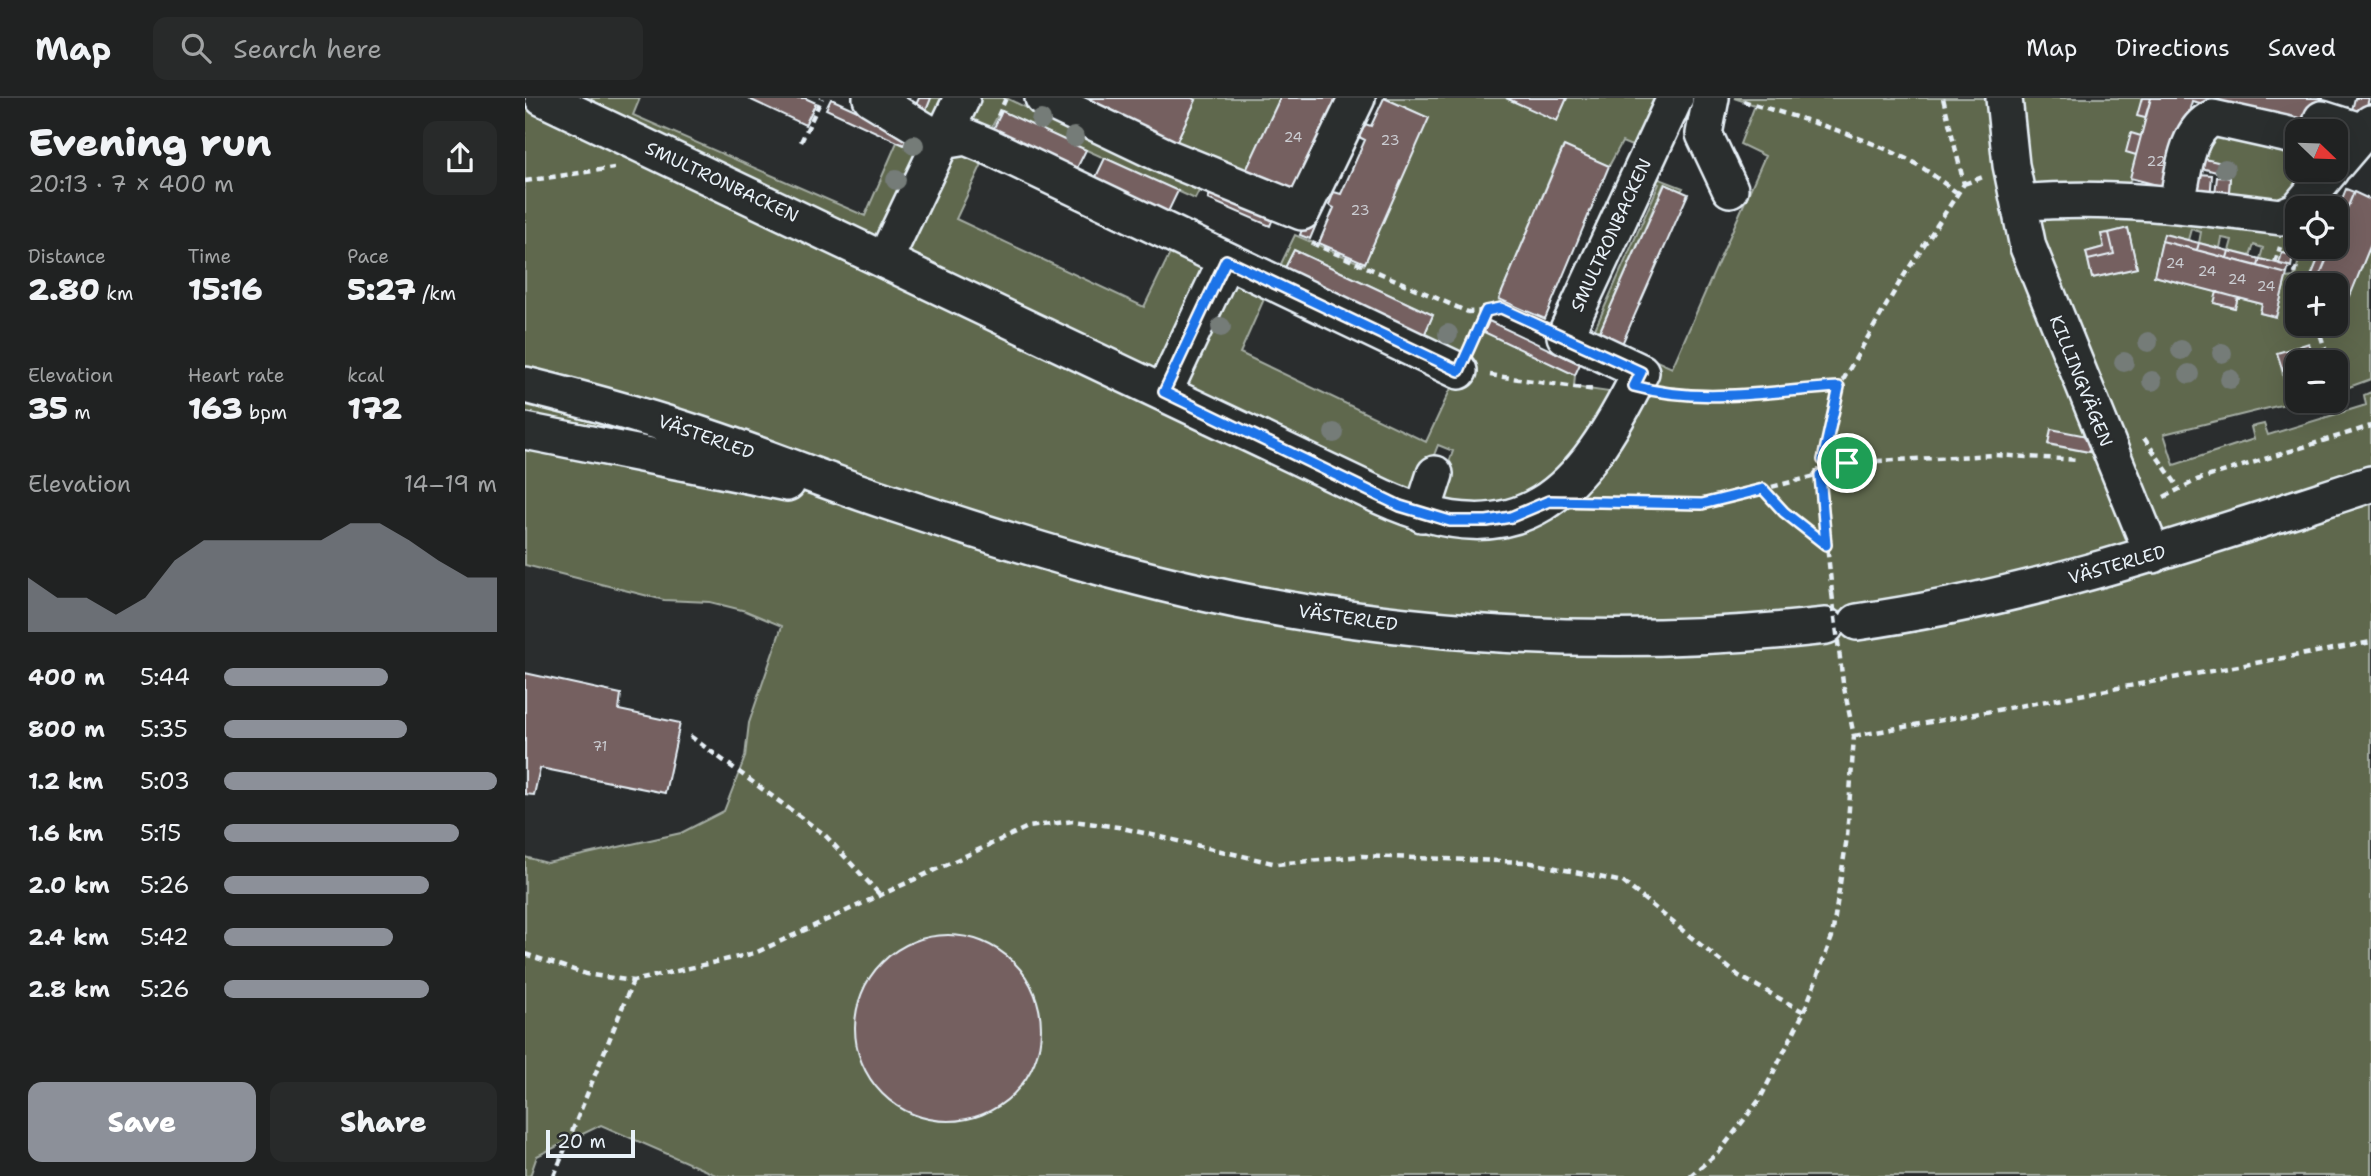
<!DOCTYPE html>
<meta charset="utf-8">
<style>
body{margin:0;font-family:"Shantell Sans",sans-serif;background:#282a2a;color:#f1f3f6;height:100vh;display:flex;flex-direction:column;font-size:26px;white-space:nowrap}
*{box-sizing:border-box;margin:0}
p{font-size:23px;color:#a2a4a5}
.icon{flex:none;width:38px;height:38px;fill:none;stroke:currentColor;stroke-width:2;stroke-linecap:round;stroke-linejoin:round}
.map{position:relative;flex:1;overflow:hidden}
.side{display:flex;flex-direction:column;background:#202222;width:525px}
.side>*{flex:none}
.needle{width:46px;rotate:113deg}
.buttons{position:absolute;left:1760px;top:21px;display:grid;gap:14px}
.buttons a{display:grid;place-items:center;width:63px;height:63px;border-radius:14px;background:#202222;box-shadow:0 7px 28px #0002,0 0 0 2px #3d3f40;font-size:35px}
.scale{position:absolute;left:21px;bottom:18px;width:89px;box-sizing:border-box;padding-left:7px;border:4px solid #e8f1f8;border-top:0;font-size:19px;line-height:24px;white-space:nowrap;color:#e8f1f8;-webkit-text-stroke:5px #2a2d2e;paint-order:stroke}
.pin{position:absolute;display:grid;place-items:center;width:60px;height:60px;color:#fff;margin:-30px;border:4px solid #fff;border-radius:50%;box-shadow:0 2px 7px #0007}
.round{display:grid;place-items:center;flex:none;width:74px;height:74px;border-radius:14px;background:#282a2a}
.head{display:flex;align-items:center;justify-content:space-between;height:119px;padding:0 28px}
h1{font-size:38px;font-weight:800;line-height:52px}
.metrics{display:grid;grid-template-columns:repeat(3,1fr);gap:10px;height:119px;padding:7px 28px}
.metrics div{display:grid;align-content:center}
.metrics b{font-size:30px;font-weight:800}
.metrics small{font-size:19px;font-weight:400}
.metrics p{font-size:19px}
.chart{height:196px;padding:14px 28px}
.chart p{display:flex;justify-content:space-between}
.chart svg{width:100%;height:126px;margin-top:7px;fill:#8c9099;opacity:.7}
.cta{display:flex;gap:14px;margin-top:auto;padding:14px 28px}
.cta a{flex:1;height:80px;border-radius:14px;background:#8c9099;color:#fff;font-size:28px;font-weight:800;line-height:80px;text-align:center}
.cta a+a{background:#282a2a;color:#f1f3f6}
ul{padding:0 28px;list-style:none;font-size:23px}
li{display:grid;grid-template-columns:112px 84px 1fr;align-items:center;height:52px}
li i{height:18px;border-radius:9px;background:#8c9099}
header{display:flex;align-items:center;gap:42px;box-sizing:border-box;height:98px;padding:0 35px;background:#202222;border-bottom:2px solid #3d3f40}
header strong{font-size:33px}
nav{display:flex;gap:38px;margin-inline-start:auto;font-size:24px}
.search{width:490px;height:63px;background:#282a2a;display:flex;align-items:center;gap:18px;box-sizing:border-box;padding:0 24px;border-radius:14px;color:#a2a4a5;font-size:26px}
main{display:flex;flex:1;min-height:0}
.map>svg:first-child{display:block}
.green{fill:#5f674e;stroke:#a4aca3;stroke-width:2;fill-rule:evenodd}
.building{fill:#746160;stroke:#e8f1f8;stroke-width:2}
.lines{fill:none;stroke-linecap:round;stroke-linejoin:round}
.minor-casing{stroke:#e8f1f8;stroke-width:40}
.path{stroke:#e8f1f8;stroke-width:4.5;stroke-dasharray:7 5;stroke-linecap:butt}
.minor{stroke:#2a2d2e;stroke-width:35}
.path-bridge{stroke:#e8f1f8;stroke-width:4.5;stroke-dasharray:7 5;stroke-linecap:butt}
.tree{fill:#747b78}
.route-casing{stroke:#fff;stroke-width:14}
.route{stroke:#1a73e8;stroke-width:9}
.labels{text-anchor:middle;stroke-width:5;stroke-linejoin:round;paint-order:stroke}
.number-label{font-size:14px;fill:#cbcdd2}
.street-label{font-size:18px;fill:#e8f1f8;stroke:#2a2d2e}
</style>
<header>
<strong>Map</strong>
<div class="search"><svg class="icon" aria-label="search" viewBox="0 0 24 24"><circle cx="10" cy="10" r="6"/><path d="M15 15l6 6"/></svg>Search here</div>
<nav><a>Map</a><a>Directions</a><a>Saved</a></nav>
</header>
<main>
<section class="side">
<div class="head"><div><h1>Evening run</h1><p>20:13 · 7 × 400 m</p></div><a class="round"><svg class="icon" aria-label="share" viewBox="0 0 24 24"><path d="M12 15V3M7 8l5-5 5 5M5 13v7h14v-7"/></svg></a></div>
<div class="metrics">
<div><p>Distance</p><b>2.80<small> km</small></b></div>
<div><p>Time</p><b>15:16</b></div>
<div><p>Pace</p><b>5:27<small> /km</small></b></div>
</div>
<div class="metrics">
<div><p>Elevation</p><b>35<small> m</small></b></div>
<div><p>Heart rate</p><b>163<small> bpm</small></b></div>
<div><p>kcal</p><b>172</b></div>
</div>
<div class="chart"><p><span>Elevation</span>14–19 m</p>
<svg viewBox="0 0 160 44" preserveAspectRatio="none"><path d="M0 44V25L10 32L20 32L30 38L40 32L50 19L60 12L70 12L80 12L90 12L100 12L110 6L120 6L130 12L140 19L150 25L160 25V44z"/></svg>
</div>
<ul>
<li><b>400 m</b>5:44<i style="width:60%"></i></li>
<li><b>800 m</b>5:35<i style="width:67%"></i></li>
<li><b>1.2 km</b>5:03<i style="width:100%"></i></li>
<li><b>1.6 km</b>5:15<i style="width:86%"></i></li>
<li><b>2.0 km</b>5:26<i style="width:75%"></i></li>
<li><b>2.4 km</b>5:42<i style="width:62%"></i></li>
<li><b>2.8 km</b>5:26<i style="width:75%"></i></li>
</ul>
<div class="cta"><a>Save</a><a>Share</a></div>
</section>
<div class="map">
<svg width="1846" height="1078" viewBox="0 0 1846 1078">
<rect width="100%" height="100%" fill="#2a2d2e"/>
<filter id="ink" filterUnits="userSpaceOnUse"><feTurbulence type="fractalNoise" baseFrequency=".0143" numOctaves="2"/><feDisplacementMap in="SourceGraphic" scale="14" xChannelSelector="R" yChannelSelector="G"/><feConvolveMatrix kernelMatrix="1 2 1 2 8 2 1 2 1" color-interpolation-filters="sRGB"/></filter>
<g filter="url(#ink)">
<!-- green -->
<path class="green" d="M0,0h115l-7,17 232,101 32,-74 7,3 4,-11 13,-11 10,-25h75l193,93 -4,8 -195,-88 -17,33 7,3 -34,72 188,88 34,-70 94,44 -32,72 186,89 33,-71 -42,-20 16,-36 -139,-65 -11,22 -5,-2 17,-35 69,30 64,-147 -44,-20h122l51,22 10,-22h108l-26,55 -27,-11 -13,24 -46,-19 -64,152 2,9 -15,3 -8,17 97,47 -1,12 55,8 19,-38 24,11 93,-212 -25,-12 15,-39 -21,-7h417l-26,103 103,2 2,-24 -11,-2 1,-4 -32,-18 7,-19 103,1v33h33l1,24 11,4 -7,16v-6h-38v39h13l-2,5 10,4 -9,23 15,6h-27v39h38v-34l14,5 21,-51v135l-33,12 -2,-29h-7l-2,-4 -13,3 -5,-17 -31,9 11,50 -125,31 10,31 80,-26 -3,-12 13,-3 4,11 98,-30 -2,-10 7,-3v784h-1653l-117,-51 -64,31 -7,20h-5v-319l22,6 134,-30 43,-22 21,-54 4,-34 33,-97 -36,-15 -36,-9 -46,-2 -139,-35zM1603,131l9,39 -45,10 -6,-26 18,-5 -3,-13zM1666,131l10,3 -2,11 21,5 2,-10 10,2 -3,11 21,5 4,-11 9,3 -3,11 19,5 3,-11 18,4 -6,20 -8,1 -10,39 -16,-4 2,-9 -24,-6 -4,10 -19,-5 2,-11 -63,-16 10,-42 24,6zM1526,331l60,27 -62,-11zM913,347l15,6 -16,44 -16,-7z
M667,0h88l-37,79 -74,-19 27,-58z
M1124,77l34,13 -2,3 -17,-7 -68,156 -5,-2 68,-154 -13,-6z"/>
<!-- building -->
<path class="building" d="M222,0h58l11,5 -11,22z
M394,0h12l-10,25 -11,-5z
M549,0h118l4,2 -21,45z
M755,0h62l-48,102 -51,-23z
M859,0l45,20 -64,145 -46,-20 15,-35 -5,-3 5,-13 7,2 24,-54 -6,-3 6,-13 6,2z
M981,0h61l-10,23z
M1617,0h9l-6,20 -8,-2z
M1626,0h172l-9,33 -122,-30 -23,87 -39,-10z
M1830,0h14l-6,23 -13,-3z
M306,1l77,35 -4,11 -78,-36z
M477,13l84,39 -11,22 -84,-38z
M1606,35l10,3 -5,19 -10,-3z
M1039,48l45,20 -64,153 -46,-20z
M1671,59l26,6 -2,10 -26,-7z
M580,60l73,33 -12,25 -73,-33z
M1673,76l14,1 -2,25 -14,-1z
M1692,79l13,1 -2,25 -14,-1z
M1140,86l23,10 -69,157 -23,-11z
M687,91l62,27 -4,10 -62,-27z
M1821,91l8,3 -12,28 -6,-2v-4z
M1829,94l17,8v44l-21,52 -14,-6v-5l-19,-3 15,-35h4v-12z
M782,118l11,4 -8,19 -10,-4z
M1603,130l9,40 -45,10 -4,-18 26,-6 -5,-21z
M1584,135l5,21 -26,6 -2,-8 18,-5 -3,-13z
M1639,136l35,9 -2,7 -35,-9z
M1637,143l125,33 -11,43 -16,-4 2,-9 -108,-28z
M1674,145l30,8 -2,7 -30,-8z
M1798,149l7,3 -13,32 -7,-3z
M769,152l139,65 -10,23 -140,-66z
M1704,153l31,8 -2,7 -31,-8z
M1757,155l11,2 -2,12 -12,-3z
M1735,161l29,7 -2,8 -29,-8z
M1692,194l21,6 -3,10 -21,-5z
M964,223l91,43 -5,11 -91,-43z
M1784,245l5,18 -9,1 -5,-16z
M1775,248l5,16h-7v4l-6,2 -5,-18z
M1762,252l5,18 -9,3 -6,-18z
M1526,331l41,8 -3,15 -41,-8z
M0,575l96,21 -2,16 61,13 -15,70 -125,-25 -6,27 -9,-1z
M330 930a93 93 0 1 1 186 0a93 93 0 1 1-186 0Z"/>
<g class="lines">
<defs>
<path id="minor" d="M18,0l839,399c141,64 199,-5 259,-125l-76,-36 110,-238
M346,0l71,43 24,-4 24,10 469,224
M518,0l126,60 133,54 55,-114
M1186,0l-7,36 26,55
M1479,0l7,67 17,82 125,308
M1797,21l41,13
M1811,66l35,-41
M1494,105c88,-8 175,3 262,14l17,-7
M1652,106c6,-27 8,-74 36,-86l85,19
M1774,110l32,-38
M360,161l77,-161
M0,287c65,16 130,34 194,56 55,19 109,41 164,59 130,43 266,86 401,109 181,31 361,37 542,17
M639,294l62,-132
M0,333l262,52
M897,416l13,-40
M1332,524c177,-25 344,-83 514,-138"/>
</defs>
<!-- minor casing -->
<use href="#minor" class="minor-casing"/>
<!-- path -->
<path class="path" d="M1218,3c58,18 120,34 173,63 14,8 27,19 40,28
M473,18l8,-18
M276,44l21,-44
M0,83l89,-13
M1439,86l19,-7
M787,145l156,69 18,-1
M1763,151l30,10
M1750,165l5,-16
M1773,187l-4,-7 7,-27
M1792,226l12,38
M946,246l15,-33 15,-3 34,15
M965,277l106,15
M1811,288l2,5
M1140,296l36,4 138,-11
M1619,340l35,50
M1298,362l23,3
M1238,391l21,23 42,33
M1639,399l33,-17 174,-54
M1069,404l108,2 118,-29 27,-12 30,-2 117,-6 85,5
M1307,495l-12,-118 19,-88 62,-107 63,-96 -21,-86
M165,638l135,99 56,61
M1329,638l517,-94
M0,856l61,20 47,7 122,-28 273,-126 45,-6 45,6 159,37 85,-8 165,6 96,20 116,94 65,36
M29,1078l79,-195
M1165,1078l30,-25 40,-52 44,-87 28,-75 15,-100 7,-101 -11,-53"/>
<!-- minor -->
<use href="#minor" class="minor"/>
<!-- path-bridge -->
<path class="path-bridge" d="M1307,495l11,90"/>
</g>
<!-- trees -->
<g class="tree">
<circle cx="516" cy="22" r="10"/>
<circle cx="549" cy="39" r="10"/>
<circle cx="389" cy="47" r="10"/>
<circle cx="1700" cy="71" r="10"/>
<circle cx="371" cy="82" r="10"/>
<circle cx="696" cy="229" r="10"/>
<circle cx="923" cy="236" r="10"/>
<circle cx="1623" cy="244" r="10"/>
<circle cx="1656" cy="252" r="10"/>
<circle cx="1697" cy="255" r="10"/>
<circle cx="1599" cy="264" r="10"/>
<circle cx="1664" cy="276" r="10"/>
<circle cx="1705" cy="281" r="10"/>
<circle cx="1627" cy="283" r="10"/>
<circle cx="809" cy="335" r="10"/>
</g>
</g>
<g class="lines" filter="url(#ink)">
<defs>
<path id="route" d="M701,162l233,111 27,-60 15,-3 140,64 -7,14c67,19 136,5 205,1l-16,73 24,3 -27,12 6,70 -42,-33 -21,-23 -61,15 -153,-3 -38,16 -24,4h-37l-50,-15 -236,-114z"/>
</defs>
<!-- route casing -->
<use href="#route" class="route-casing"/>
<!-- route -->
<use href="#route" class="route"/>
</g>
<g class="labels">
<!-- number labels -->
<g class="number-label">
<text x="768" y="44">24</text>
<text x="865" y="47">23</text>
<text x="1631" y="68">22</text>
<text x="835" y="117">23</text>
<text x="1650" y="170">24</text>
<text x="1682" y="178">24</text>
<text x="1712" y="186">24</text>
<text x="1741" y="193">24</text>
<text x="75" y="653">71</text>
</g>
<!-- street labels -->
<g class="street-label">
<text transform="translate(197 84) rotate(25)" y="6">SMULTRONBACKEN</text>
<text transform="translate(1086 137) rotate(-65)" y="6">SMULTRONBACKEN</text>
<text transform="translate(1556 283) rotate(68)" y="6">KILLINGVÄGEN</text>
<text transform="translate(181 339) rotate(19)" y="6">VÄSTERLED</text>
<text transform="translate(1592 467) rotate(-16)" y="6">VÄSTERLED</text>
<text transform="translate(823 520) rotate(8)" y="6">VÄSTERLED</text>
</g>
</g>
</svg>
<div class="buttons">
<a><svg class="needle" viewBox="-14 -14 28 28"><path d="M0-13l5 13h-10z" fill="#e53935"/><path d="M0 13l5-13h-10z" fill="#a2a4a5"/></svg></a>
<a><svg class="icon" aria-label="locate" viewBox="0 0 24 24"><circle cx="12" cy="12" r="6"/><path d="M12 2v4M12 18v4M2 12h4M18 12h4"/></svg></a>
<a>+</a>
<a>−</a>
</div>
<div class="scale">20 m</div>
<div class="pin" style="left:1322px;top:365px;background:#1e9e55"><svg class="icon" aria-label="arrive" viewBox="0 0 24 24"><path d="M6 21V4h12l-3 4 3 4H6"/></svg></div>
</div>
</main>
